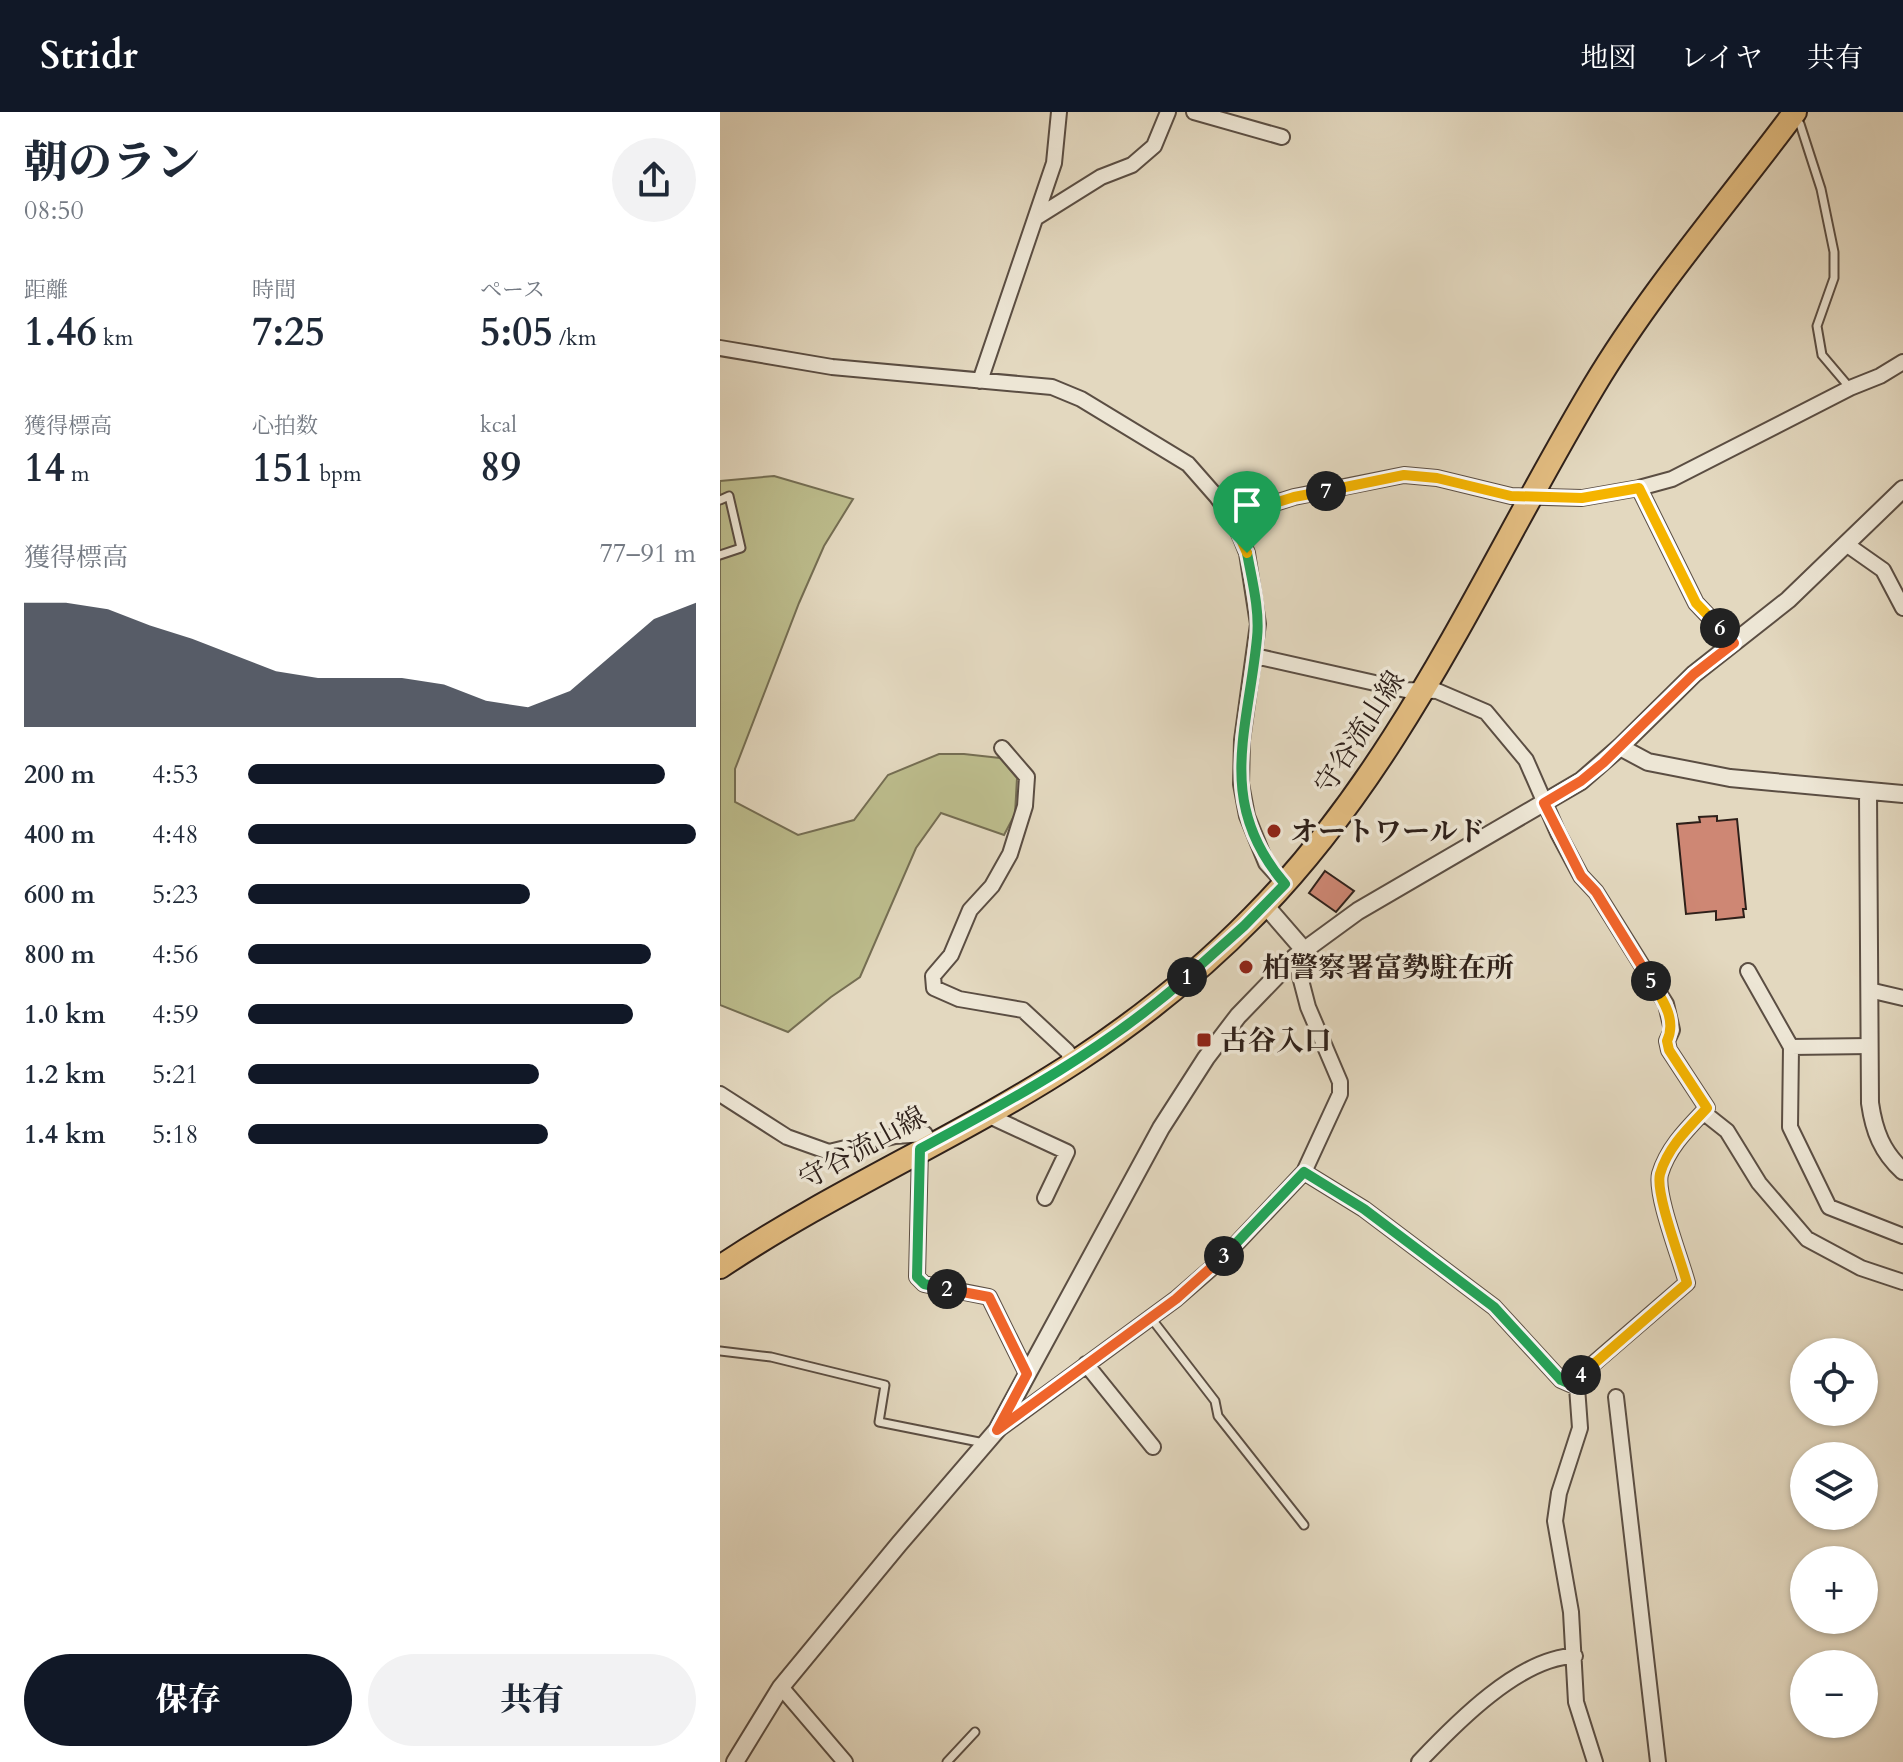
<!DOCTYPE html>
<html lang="ja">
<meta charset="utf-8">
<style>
body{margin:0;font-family:Cardo,"Noto Serif JP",serif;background:#f2f2f3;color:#1f2937;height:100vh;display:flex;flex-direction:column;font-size:30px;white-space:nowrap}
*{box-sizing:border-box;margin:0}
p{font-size:26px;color:#747a83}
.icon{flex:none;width:44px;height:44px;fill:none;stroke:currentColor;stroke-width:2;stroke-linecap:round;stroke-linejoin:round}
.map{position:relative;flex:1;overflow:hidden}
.sheet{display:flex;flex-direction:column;background:#fff;width:720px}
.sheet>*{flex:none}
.tools{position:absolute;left:1070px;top:1226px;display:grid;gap:16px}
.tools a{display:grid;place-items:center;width:88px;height:88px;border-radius:50%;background:#fff;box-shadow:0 2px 6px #0004;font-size:40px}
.pin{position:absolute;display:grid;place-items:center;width:68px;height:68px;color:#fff;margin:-82px -34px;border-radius:50% 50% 50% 0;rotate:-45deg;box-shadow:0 0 8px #0007}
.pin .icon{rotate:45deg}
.km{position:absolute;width:40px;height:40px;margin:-20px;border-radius:50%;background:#222;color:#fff;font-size:22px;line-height:40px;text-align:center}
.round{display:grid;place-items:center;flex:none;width:84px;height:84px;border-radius:42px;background:#f2f2f3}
.summary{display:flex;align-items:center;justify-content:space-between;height:136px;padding:0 24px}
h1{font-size:44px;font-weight:800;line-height:60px}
.stats{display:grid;grid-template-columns:repeat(3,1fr);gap:12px;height:136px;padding:8px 24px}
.stats div{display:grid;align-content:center}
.stats b{font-size:40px;font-weight:800}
.stats small{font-size:22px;font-weight:400}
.stats p{font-size:22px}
.chart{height:224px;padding:16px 24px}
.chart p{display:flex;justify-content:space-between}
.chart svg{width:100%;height:144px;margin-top:8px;fill:#111827;opacity:.7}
.button{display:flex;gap:16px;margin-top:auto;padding:16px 24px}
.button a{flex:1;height:92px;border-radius:48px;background:#111827;color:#fff;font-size:32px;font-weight:800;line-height:92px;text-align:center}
.button a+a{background:#f2f2f3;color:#1f2937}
ul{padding:0 24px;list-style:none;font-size:26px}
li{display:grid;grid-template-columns:128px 96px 1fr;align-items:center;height:60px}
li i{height:20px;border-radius:10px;background:#111827}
header{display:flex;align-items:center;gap:48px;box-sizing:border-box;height:112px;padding:0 40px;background:#111827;color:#fff}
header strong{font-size:38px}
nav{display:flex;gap:44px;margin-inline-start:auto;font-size:28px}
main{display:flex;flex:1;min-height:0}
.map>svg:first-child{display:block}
.green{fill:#bcbc8c;stroke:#756e53;stroke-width:2}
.building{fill:#ce8774;stroke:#2e201a;stroke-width:2}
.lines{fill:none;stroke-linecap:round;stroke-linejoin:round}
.service-casing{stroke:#5b4e43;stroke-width:11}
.minor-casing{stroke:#5b4e43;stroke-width:18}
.tertiary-casing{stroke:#5b4e43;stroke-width:20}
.primary-casing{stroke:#2e201a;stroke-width:26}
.service{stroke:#ede6d5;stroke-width:7}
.minor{stroke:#ede6d5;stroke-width:14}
.tertiary{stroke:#ede6d5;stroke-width:16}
.primary{stroke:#e2bc80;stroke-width:22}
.split-1-casing{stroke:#fff;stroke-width:16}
.split-2-casing{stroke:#fff;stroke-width:16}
.split-3-casing{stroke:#fff;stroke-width:16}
.split-4-casing{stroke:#fff;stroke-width:16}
.split-5-casing{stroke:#fff;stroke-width:16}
.split-6-casing{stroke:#fff;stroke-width:16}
.split-7-casing{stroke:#fff;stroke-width:16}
.split-8-casing{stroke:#fff;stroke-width:16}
.split-1{stroke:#22a559;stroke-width:10}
.split-2{stroke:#22a559;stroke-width:10}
.split-3{stroke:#f0652b;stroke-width:10}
.split-4{stroke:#22a559;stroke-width:10}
.split-5{stroke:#f5b400;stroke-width:10}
.split-6{stroke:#f0652b;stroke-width:10}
.split-7{stroke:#f5b400;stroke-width:10}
.split-8{stroke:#f5b400;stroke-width:10}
.poi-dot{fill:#8f2418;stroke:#ede6d5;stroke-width:3}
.labels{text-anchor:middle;stroke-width:7;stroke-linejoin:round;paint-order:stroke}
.street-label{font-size:28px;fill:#2e201a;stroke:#ede6d5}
.poi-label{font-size:28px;font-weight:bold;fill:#2e201a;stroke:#ede6d5;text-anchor:start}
</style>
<header>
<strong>Stridr</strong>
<nav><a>地図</a><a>レイヤ</a><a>共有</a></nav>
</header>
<main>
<section class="sheet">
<div class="summary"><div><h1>朝のラン</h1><p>08:50</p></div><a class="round"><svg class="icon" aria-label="share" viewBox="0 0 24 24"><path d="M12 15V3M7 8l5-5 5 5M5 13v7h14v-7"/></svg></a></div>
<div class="stats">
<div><p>距離</p><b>1.46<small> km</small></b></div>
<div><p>時間</p><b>7:25</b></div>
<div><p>ペース</p><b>5:05<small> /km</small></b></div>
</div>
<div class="stats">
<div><p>獲得標高</p><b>14<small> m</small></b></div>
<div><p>心拍数</p><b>151<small> bpm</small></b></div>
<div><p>kcal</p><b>89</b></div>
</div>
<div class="chart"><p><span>獲得標高</span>77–91 m</p>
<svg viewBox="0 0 160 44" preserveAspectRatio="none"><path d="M0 44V6L10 6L20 8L30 13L40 17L50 22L60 27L70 29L80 29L90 29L100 31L110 36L120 38L130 33L140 22L150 11L160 6V44z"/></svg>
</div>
<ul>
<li><b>200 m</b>4:53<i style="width:93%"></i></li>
<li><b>400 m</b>4:48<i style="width:100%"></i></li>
<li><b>600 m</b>5:23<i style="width:63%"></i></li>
<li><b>800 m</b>4:56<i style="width:90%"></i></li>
<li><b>1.0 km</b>4:59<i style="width:86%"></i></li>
<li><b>1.2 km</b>5:21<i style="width:65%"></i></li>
<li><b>1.4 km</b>5:18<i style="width:67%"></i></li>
</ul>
<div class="button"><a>保存</a><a>共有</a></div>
</section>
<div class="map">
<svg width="1183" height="1650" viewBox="0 0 1183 1650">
<rect width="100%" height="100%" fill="#e3d8bf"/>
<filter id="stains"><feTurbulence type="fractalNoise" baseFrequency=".0025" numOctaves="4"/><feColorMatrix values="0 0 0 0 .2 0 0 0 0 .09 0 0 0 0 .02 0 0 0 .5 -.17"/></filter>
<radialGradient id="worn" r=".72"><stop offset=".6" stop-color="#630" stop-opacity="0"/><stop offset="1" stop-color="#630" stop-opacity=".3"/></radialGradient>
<!-- green -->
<path class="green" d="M54,364l79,23 -29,47 -25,57 -64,166v33l63,33 56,-15 34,-45 51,-21h25l36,4 17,20 -2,36 -11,21 -63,-22 -25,35 -56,129 -29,20 -43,35 -68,-27v-524z"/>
<!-- building -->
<path class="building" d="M997,704v5l20,-2 9,90h-3l1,8 -28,3v-9l-30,3 -9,-90 23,-2 -1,-5z
M605,759l29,20 -18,21 -27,-19z"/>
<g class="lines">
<defs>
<path id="service" d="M1075,7l5,5 21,65 13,63v26l-17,48 5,29 28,33
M0,388l9,-4 12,52 -21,7
M431,1206l64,83 3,15 86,109
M0,1239l51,6 114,28 -6,37 105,21
M227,1650l28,-30"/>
<path id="minor" d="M474,0l88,25
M317,105l64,-40 31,-12 22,-19 14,-34
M0,236l112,19 220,20 29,12 107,65 29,33 14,20 10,21 6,15 11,71 -16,116 -1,44 6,32 19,47 19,21
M260,269l74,-218 5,-51
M919,376l57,115 38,40
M511,405l63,-20 110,-22 33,3 74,18 33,1 38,1 57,-10 33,-9 178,-91 30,-12 23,-14
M1126,432l37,26 20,38
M535,544l151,34 31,1 49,21 40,48 32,73 23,43 15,16 70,112 6,26 -5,11 2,9 38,58c-19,20 -39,39 -47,66 -5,20 21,86 27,109l-109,94 -1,10
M282,636l25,29 -2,29 -15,48 -18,32 -22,24 -19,45 -18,21 1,12 25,11 64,11 44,41 7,11
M1028,859l43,76
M1149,878l34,8
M1150,934l-79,1 -1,80 39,80 74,29
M0,982l67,43 42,15 66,-16 30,-2 5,10
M983,1000l24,19 32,52 48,56 54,29 42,14
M265,1002l82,38 -22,46
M200,1037l-3,128 7,7 65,13 38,77
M584,1060l60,37 130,98 67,73 16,7 3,41 -21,65 -4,28 16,91 5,90 19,60
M366,1252l67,83
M896,1285l42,365
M279,1317l177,-130 46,-40 82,-87 36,-78v-12l-32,-75 -13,-50
M61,1575l64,75
M699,1650c36,-38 101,-105 156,-106"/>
<path id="tertiary" d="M900,635l28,15 82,16 173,16
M1148,680l2,311c4,28 12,49 33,68
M545,793l39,45
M15,1650l46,-75 118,-143 98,-114 164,-302 45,-70 32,-42 57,-59 63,-46 223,-130 39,-34 74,-73 94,-74 115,-111"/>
<path id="primary" d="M0,1155c115,-77 242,-131 358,-207 62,-41 123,-90 175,-143 150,-151 233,-351 341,-531 58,-97 134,-184 201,-274"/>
</defs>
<!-- service casing -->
<use href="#service" class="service-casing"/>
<!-- minor casing -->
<use href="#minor" class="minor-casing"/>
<!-- tertiary casing -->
<use href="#tertiary" class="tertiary-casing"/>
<!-- primary casing -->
<use href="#primary" class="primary-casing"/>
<!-- service -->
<use href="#service" class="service"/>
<!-- minor -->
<use href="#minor" class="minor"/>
<!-- tertiary -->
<use href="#tertiary" class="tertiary"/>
<!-- primary -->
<use href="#primary" class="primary"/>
</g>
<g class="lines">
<defs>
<path id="split-1" d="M467,865l57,-51 41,-42c-70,-81 -37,-153 -28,-246 3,-27 -5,-58 -10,-85"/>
<path id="split-2" d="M227,1177l-23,-5 -7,-7 3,-128c94,-50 187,-101 267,-172"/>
<path id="split-3" d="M227,1177l42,8 38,77 -30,56 179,-131 48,-43"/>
<path id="split-4" d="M504,1144l80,-84 60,37 130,98 67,73 16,7 4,-12"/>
<path id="split-5" d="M861,1263l106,-92c-6,-23 -32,-89 -27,-109 8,-27 28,-46 47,-66l-38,-58 -2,-9c10,-21 -4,-41 -16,-60"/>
<path id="split-6" d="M931,869l-55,-89 -15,-16 -37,-73 37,-22 22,-18 91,-89 40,-31 -14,-15"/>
<path id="split-7" d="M606,379l78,-16 33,3 74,18 71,2 57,-10 57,115 24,25"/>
<path id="split-8" d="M527,441l-16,-36 63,-20 32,-6"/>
</defs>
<!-- split-1 casing -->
<use href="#split-1" class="split-1-casing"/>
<!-- split-2 casing -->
<use href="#split-2" class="split-2-casing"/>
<!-- split-3 casing -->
<use href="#split-3" class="split-3-casing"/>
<!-- split-4 casing -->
<use href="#split-4" class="split-4-casing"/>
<!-- split-5 casing -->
<use href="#split-5" class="split-5-casing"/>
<!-- split-6 casing -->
<use href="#split-6" class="split-6-casing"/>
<!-- split-7 casing -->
<use href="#split-7" class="split-7-casing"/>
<!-- split-8 casing -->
<use href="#split-8" class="split-8-casing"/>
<!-- split-1 -->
<use href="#split-1" class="split-1"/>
<!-- split-2 -->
<use href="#split-2" class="split-2"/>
<!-- split-3 -->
<use href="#split-3" class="split-3"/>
<!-- split-4 -->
<use href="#split-4" class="split-4"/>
<!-- split-5 -->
<use href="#split-5" class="split-5"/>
<!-- split-6 -->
<use href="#split-6" class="split-6"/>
<!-- split-7 -->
<use href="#split-7" class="split-7"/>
<!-- split-8 -->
<use href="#split-8" class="split-8"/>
</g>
<!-- markers -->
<g class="poi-dot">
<circle cx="554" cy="719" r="8"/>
<circle cx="526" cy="855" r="8"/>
<rect x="476" y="920" width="16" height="16" rx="4"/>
</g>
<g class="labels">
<!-- street labels -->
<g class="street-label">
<text transform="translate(639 620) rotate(-57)" y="10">守谷流山線</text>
<text transform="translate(142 1035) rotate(-29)" y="10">守谷流山線</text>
</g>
<!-- poi labels -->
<g class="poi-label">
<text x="570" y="729">オートワールド</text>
<text x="542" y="865">柏警察署富勢駐在所</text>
<text x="500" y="938">古谷入口</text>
</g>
</g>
<rect width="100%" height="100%" filter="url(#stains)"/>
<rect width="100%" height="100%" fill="url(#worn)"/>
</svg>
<div class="tools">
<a><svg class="icon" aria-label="locate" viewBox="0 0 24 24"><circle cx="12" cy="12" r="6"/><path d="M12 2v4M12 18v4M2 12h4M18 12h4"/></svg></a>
<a><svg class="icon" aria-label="layers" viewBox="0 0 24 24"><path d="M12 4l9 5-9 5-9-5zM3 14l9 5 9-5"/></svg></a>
<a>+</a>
<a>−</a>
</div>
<div class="pin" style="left:527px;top:441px;background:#1e9e55"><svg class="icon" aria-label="arrive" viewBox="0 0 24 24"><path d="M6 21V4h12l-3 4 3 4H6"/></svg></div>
<b class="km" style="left:467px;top:865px">1</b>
<b class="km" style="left:227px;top:1177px">2</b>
<b class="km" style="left:504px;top:1144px">3</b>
<b class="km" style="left:861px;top:1263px">4</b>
<b class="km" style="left:931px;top:869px">5</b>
<b class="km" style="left:1000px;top:516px">6</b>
<b class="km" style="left:606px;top:379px">7</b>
</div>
</main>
